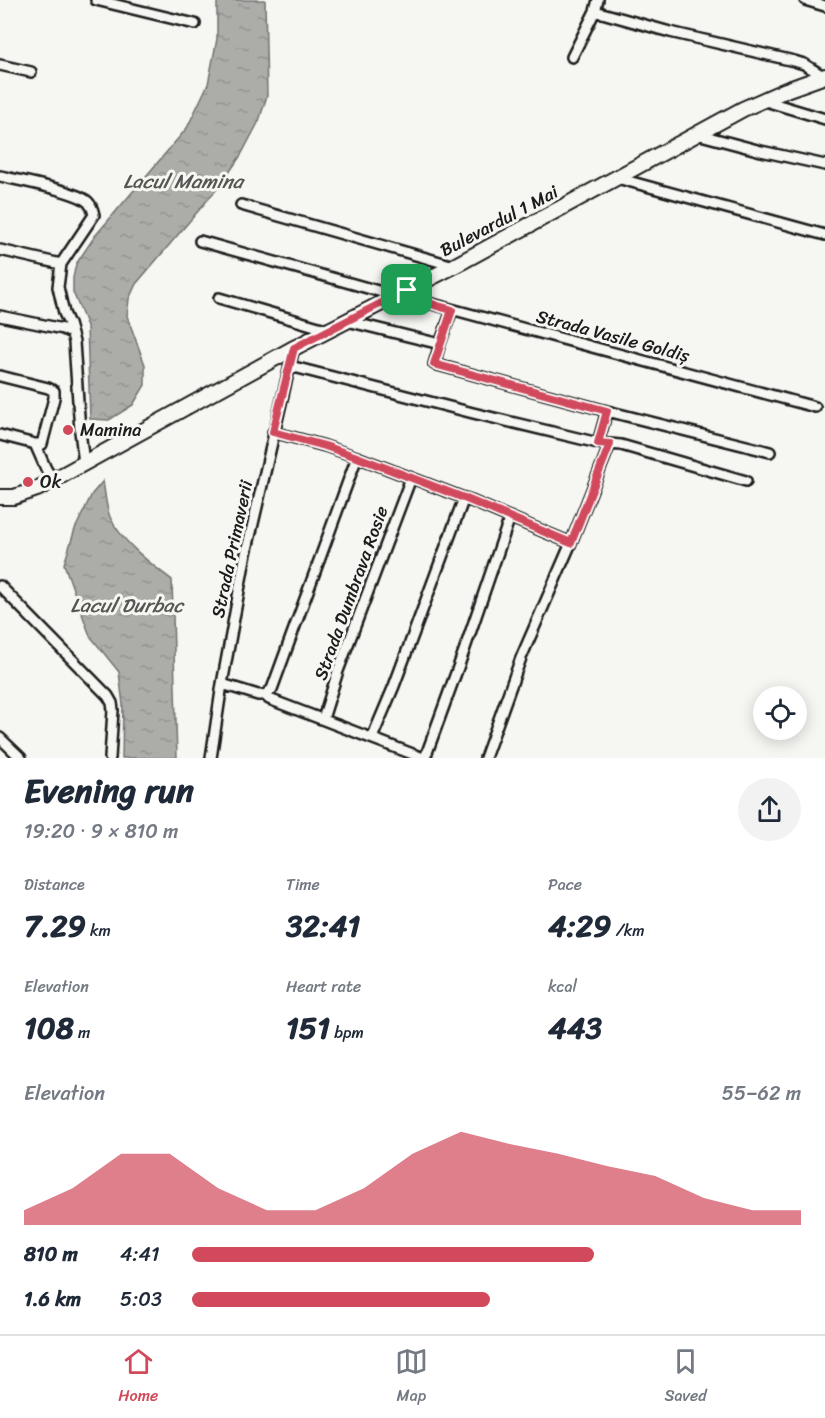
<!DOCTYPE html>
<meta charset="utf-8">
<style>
body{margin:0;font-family:Sriracha,sans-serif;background:#f2f2f3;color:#1f2937;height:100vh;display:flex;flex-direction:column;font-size:22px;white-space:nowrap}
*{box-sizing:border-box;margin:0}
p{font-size:20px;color:#747a83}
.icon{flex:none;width:33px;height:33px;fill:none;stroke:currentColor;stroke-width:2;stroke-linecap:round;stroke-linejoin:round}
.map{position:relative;height:758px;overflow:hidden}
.side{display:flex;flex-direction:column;background:#fff;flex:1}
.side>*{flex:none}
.fabs{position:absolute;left:753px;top:686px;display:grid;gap:12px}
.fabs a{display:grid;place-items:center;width:54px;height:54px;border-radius:50%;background:#fff;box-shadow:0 3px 15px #0003;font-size:30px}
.pin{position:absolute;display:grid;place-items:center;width:51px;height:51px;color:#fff;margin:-26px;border-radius:12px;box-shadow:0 3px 9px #0006}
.round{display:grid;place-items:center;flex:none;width:63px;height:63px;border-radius:32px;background:#f2f2f3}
.headline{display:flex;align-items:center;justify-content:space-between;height:102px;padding:0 24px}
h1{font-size:33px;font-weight:700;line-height:45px}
.metrics{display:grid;grid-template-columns:repeat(3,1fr);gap:9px;height:102px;padding:6px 24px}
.metrics div{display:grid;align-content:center}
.metrics b{font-size:30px;font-weight:700}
.metrics small{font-size:16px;font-weight:400}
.metrics p{font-size:16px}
.chart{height:168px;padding:12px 24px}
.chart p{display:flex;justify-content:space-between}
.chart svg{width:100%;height:108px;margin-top:6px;fill:#d1495b;opacity:.7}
ul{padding:0 24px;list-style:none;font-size:20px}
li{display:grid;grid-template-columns:96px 72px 1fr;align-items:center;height:45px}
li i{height:15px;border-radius:8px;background:#d1495b}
.tabs{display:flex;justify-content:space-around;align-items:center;height:84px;border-top:2px solid #e0e1e3;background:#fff;font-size:16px;color:#747a83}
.tabs a{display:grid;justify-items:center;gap:3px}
.tabs .active{color:#d1495b}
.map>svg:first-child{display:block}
.water{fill:url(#water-ripples);stroke:#727271;stroke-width:1.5}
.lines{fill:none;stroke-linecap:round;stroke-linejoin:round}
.street-casing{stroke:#1c1c1c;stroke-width:14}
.secondary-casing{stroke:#1c1c1c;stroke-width:18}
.street{stroke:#f6f6f2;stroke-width:9}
.secondary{stroke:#f6f6f2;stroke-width:14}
.route-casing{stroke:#fff;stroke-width:12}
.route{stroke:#d1495b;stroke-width:8}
.poi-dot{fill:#d1495b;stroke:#f6f6f2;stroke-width:2}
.labels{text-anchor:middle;stroke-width:6;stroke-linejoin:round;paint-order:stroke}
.street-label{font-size:18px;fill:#1c1c1c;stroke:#f6f6f2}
.poi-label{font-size:18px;fill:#1c1c1c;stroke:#f6f6f2;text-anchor:start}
.water-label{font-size:20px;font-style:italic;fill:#565654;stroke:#f6f6f2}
</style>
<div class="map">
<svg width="825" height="758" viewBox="0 0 825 758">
<defs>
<pattern id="water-ripples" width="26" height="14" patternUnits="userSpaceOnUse" patternTransform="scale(1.5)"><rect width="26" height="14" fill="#acaca9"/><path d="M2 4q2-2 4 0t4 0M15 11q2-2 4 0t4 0" fill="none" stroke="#939391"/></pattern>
</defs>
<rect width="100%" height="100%" fill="#f6f6f2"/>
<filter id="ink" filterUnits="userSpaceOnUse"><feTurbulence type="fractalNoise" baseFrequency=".0167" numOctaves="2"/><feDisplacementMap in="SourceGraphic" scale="12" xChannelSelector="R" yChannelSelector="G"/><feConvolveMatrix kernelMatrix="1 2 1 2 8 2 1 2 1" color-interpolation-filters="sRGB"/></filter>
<g filter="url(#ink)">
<!-- water -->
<path class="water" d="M217,0h48l2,96 -8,25 -18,34 -19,28 -86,101 -7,15 -2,17 18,49v20l-12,20 -24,15 -19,-1 -3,-93 -14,-34v-14l3,-14 19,-28 92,-108 21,-44 9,-45z
M103,481c2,11 3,29 8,38 12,24 40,45 61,61l5,178h-55l1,-53 -4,-33 -29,-36 -26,-72 11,-35 17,-35z"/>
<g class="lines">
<defs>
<path id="street" d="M96,0l99,24
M805,0l20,6
M595,11l75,21 124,29 10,3 19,12
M572,57l23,-46 3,-11
M0,65l31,7
M762,100l63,19
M697,134l64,17 64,14
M0,176c18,4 77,15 88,26 3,3 5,8 6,13l-33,49 -3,23 6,26 5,11 5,18 6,89 4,32
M617,178l208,57
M241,205l213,61
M200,241l196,55
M0,250l61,14
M407,290l9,8 9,4 390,105
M219,298l110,32
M0,316l63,13 8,4
M347,321l93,23 -6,20 173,47 163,41
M440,344l12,-34
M290,366l183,47 125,30 23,2 125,36
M0,376l48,12 6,3v7l-12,46h-7l-35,-9
M273,432l52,14 32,11 107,41 107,45
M598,443l9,-32
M35,444l11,25 7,11
M0,586l108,110 4,7 1,7 -3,48
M222,684l36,11h7l7,-6 85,-232
M265,695l4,4 154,59
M323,719l15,-48 73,-193
M0,738l21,20
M372,738l22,-52 70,-188
M211,758l11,-74 23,-126 49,-210
M425,758l39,-107 46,-134
M485,758l36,-100 50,-115 39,-99"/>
<path id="secondary" d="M0,497h14l23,-8 257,-141 160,-82 289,-157 43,-19 39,-14"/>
</defs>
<!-- street casing -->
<use href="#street" class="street-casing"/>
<!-- secondary casing -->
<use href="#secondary" class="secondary-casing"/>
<!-- street -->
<use href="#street" class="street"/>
<!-- secondary -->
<use href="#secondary" class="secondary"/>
</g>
</g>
<g class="lines" filter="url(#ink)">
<defs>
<path id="route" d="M407,290c13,12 28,15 45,20l-18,54 173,47 -9,32 12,1 -39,99 -107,-45 -107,-41 -32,-11 -52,-14 21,-84z"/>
</defs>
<!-- route casing -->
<use href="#route" class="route-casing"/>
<!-- route -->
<use href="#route" class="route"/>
</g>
<!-- markers -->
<g class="poi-dot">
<circle cx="68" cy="430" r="6"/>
<circle cx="28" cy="482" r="6"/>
</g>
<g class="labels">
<!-- street labels -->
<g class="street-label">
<text transform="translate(499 221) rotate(-28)" y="6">Bulevardul 1 Mai</text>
<text transform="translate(613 336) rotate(15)" y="6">Strada Vasile Goldiș</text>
<text transform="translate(232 549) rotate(-78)" y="6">Strada Primaverii</text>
<text transform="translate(351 593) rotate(-70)" y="6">Strada Dumbrava Rosie</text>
</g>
<!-- poi labels -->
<g class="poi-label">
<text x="80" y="436">Mamina</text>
<text x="40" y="488">Ok</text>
</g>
<!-- water labels -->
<g class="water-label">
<text x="183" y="188">Lacul Mamina</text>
<text x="127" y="612">Lacul Durbac</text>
</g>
</g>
</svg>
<div class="fabs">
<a><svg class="icon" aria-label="locate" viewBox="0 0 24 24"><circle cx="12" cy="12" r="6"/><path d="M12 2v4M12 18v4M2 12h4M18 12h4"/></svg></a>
</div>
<div class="pin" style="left:407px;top:290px;background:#1e9e55"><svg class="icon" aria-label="arrive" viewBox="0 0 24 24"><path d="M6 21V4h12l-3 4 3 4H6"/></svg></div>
</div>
<section class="side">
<div class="headline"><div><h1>Evening run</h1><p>19:20 · 9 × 810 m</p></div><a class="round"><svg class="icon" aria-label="share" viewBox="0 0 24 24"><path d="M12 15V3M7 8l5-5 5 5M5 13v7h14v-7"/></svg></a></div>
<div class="metrics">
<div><p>Distance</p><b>7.29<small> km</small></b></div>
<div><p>Time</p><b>32:41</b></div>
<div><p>Pace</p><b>4:29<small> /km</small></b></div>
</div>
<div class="metrics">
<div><p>Elevation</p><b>108<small> m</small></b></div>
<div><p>Heart rate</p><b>151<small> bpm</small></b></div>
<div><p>kcal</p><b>443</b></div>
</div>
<div class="chart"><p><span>Elevation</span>55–62 m</p>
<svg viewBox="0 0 160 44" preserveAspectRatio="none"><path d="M0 44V38L10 29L20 15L30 15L40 29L50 38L60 38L70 29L80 15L90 6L100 11L110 15L120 20L130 24L140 33L150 38L160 38V44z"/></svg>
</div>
<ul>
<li><b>810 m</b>4:41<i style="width:66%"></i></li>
<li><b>1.6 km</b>5:03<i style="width:49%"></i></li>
</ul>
</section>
<nav class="tabs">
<a class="active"><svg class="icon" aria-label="home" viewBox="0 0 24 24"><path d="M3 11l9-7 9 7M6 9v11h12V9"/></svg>Home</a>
<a><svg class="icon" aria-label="map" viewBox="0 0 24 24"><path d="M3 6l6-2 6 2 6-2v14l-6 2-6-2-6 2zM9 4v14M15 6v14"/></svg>Map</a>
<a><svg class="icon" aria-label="saved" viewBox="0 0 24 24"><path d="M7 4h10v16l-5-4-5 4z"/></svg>Saved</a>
</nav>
